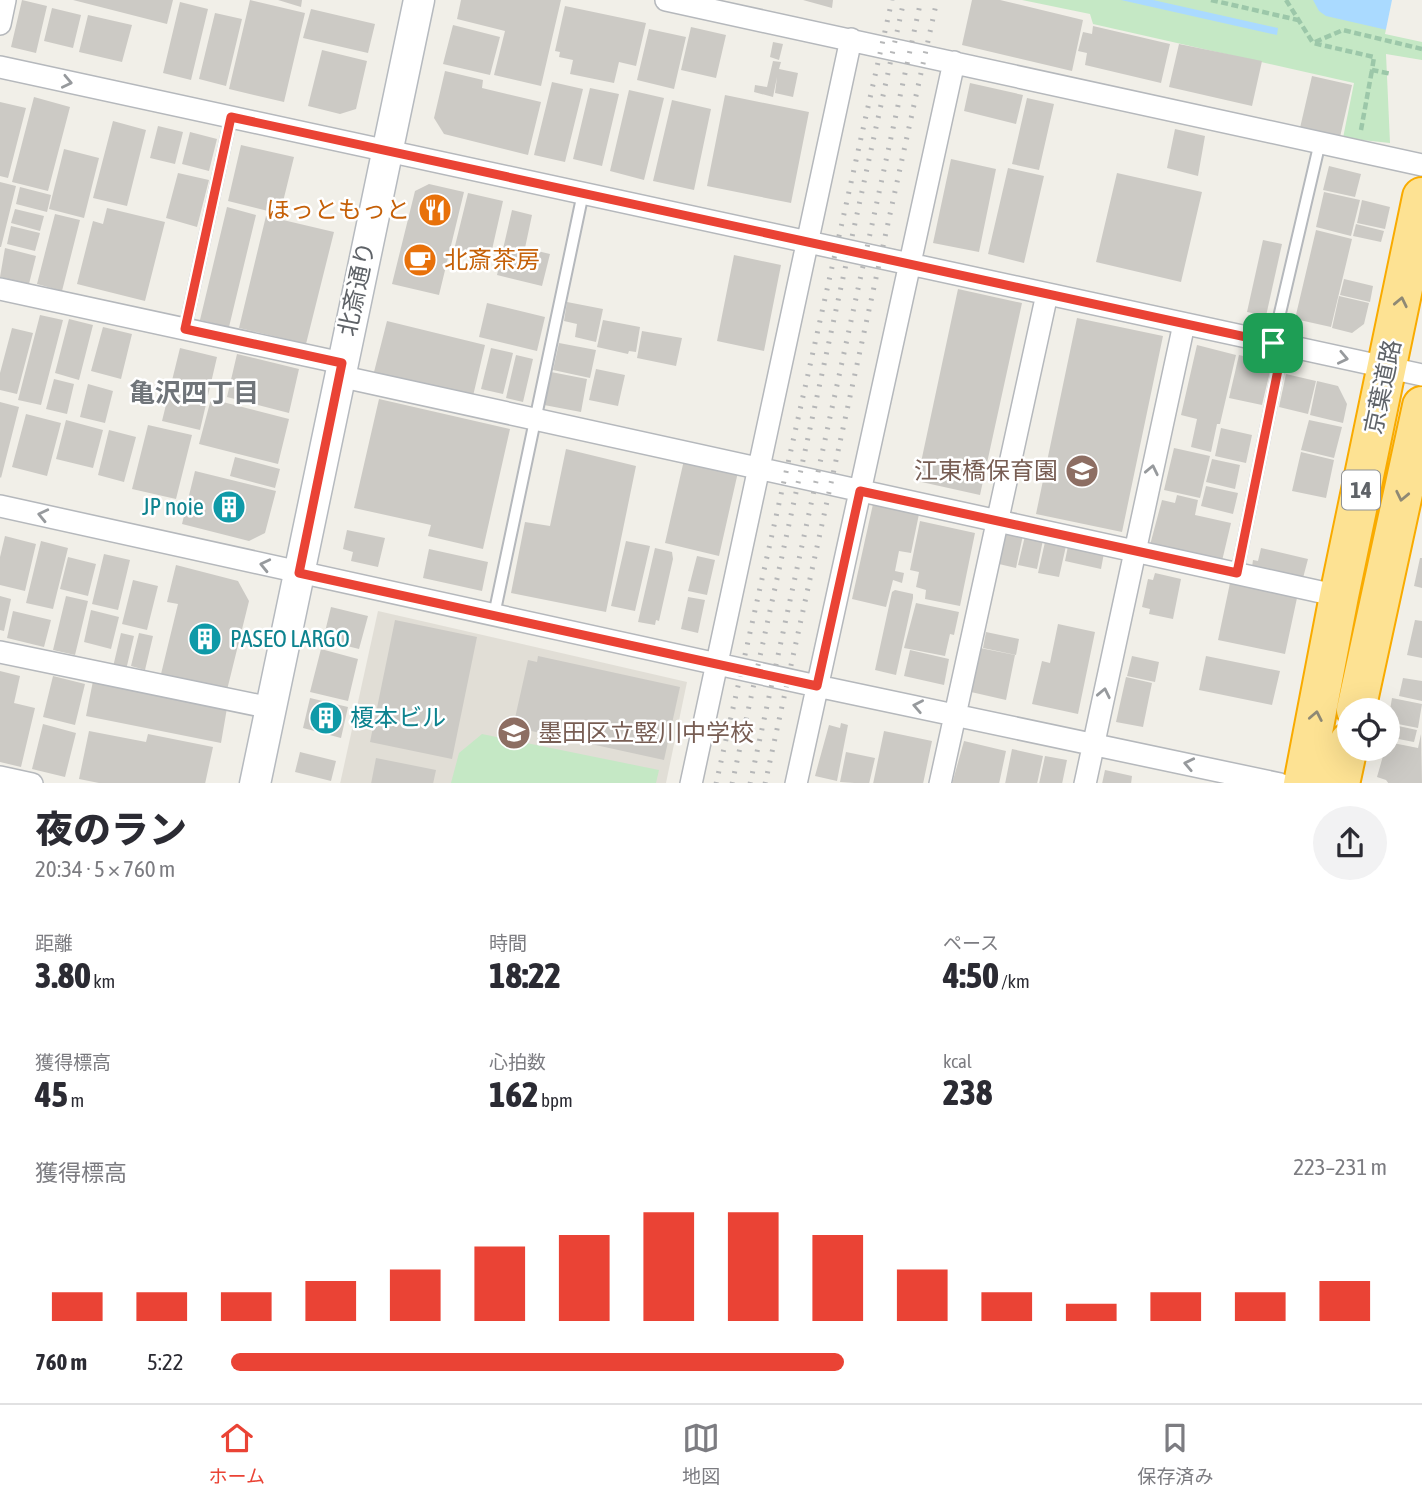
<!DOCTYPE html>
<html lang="ja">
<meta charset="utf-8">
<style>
body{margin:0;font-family:"Asap Condensed","Noto Sans JP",sans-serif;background:#f2f2f3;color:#2b2b33;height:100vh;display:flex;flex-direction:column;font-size:26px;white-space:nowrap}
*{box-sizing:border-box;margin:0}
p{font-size:23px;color:#7c7c81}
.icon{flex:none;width:38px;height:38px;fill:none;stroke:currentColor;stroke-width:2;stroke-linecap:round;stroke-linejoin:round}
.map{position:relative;height:783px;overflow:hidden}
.sheet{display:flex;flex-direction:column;background:#fff;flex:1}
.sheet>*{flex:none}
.tools{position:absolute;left:1337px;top:698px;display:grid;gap:14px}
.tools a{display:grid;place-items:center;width:63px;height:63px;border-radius:50%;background:#fff;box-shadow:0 7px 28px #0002;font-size:35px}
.pin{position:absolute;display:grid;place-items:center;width:60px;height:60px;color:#fff;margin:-30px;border-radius:14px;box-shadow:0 4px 10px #0006}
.round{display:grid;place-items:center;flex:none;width:74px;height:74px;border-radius:37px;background:#f2f2f3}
.overview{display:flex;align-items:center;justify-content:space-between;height:119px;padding:0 35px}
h1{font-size:38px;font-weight:800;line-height:52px}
.figures{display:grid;grid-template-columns:repeat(3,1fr);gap:10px;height:119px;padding:7px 35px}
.figures div{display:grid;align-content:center}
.figures b{font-size:35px;font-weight:800}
.figures small{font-size:19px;font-weight:400}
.figures p{font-size:19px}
.chart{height:196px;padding:14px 35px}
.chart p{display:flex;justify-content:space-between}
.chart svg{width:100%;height:126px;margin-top:7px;stroke:#ea4335;stroke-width:6}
ul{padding:0 35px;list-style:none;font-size:23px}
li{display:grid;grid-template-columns:112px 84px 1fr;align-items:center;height:52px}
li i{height:18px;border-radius:9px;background:#ea4335}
.tab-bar{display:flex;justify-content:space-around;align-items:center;height:98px;border-top:2px solid #e1e1e2;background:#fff;font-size:19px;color:#7c7c81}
.tab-bar a{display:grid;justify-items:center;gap:4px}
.tab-bar .selected{color:#ea4335}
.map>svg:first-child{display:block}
.education{fill:#e1ded6}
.green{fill:#c5e8c5}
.water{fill:#aadaff}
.pier{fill:#f1efe8}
.building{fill:#cccac5}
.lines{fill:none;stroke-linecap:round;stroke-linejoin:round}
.lane-casing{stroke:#b5b8bc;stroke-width:14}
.street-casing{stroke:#b5b8bc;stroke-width:24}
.secondary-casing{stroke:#b6babf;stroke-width:33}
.highway-casing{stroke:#f9ab00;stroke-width:42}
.path{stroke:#9cc7a9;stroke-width:4.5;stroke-dasharray:7 3.5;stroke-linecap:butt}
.lane{stroke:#fff;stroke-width:10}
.street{stroke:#fff;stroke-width:21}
.secondary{stroke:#fff;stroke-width:30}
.highway{stroke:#fde293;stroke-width:38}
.rail{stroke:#b6b7b8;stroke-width:5;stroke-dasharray:2 9;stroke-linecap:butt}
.oneway{stroke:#979a9d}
.oneway2{stroke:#8e8975}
.route-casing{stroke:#fff;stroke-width:14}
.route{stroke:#ea4335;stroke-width:9}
.labels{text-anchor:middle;stroke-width:5;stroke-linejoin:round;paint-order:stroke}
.shield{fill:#fff;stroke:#8f9295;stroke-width:2}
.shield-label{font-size:23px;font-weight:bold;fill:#5f6368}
.food-label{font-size:24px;fill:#c56008;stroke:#fff;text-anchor:end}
.street-label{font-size:24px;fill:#5f6368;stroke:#fff}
.education-label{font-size:24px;fill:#785e54;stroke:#fff;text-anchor:end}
.culture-label{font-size:24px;fill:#0d838f;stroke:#fff;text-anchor:start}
.neighbourhood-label{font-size:26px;font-weight:bold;fill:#70757a;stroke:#fff}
</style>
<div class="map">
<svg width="1422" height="784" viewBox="0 0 1422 784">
<rect width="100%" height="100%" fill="#f1efe8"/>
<!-- education -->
<path class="education" d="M378,611l309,71 -21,101 -326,1z"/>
<!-- green -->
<path class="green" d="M1022,0h400v60l-36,-6 4,89 -47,-5 11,-55 -261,-59 -3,-10z
M482,734l177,36 -3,13h-205l8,-30z"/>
<!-- water -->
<path class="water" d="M1121,0h32l125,28 -1,7z
M1313,0h109v38l-96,-22 -7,-5z"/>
<!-- pier -->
<path class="pier" d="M1392,0h30v42l-37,-8z"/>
<!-- building -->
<path class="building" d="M22,0l25,6 -11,47 -25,-6z
M73,0h100l-6,24z
M250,0l55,13 -21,89 -55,-13z
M278,0h24l-1,7z
M461,0h100l-20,86 -47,-11 11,-44 -48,-12z
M803,0h30l-1,8z
M972,0h28l83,20 -11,51 -110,-26z
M180,2l28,7 -17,71 -28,-7z
M565,6l81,17 -10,43 -17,-4 -5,21 -44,-9 3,-14 -14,-3 1,-5 -5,-1z
M52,8l29,7 -8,33 -29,-7z
M311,9l64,15 -7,29 -65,-15z
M215,13l27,6 -16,67 -27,-7z
M88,15l44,10 -10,37 -43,-10z
M453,25l47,12 -10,38 -47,-11z
M1093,26l77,18 -9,39 -76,-18 2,-12 -9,-2 5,-19 9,2z
M691,27l35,8 -10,43 -35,-8z
M649,29l37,8 -12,52 -37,-9z
M773,42l10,2 -4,16 -9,-3z
M1179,44l83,17 -10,45 -83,-19z
M322,50l45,11 -11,48 -16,5 -32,-8z
M773,61l8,1 -2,7 19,4 -5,24 -18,-4 2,-16 -4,20 -19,-5 1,-7 12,2z
M445,71l38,9 -1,8 59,14 -13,53 -84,-21 -10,-16z
M1312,76l40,9 -12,52 -40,-9z
M552,82l31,7 -18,73 -31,-7z
M970,83l53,12 -7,29 -52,-13z
M590,88l29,6 -17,72 -29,-7z
M629,90l35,8 -20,82 -34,-9z
M725,95l84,17 -18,91 -84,-17z
M34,97l36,10 -22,84 -36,-9z
M1027,98l27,6 -15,66 -27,-6z
M672,100l39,9 -17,81 -41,-9z
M0,102l26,6 -18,70 -8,-2z
M113,121l33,9 -19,76 -34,-8z
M158,126l25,6 -8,32 -25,-6z
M1175,129l30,7 -7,40 -31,-8z
M190,132l27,7 -8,32 -27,-7z
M241,145l53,12 -14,57 -52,-13z
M64,149l35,9 -15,60 -35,-9z
M951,159l45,10 -17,83 -46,-9z
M1329,166l32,8 -6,23 -32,-7z
M1008,168l36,8 -20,87 -36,-9z
M178,173l31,7 -12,47 -31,-9z
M1117,173l85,19 -21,90 -85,-20z
M0,182l16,4 -15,61h-1z
M429,184l35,8 -25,103 -47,-11 23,-93z
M20,187l31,8 -4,17 -31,-8z
M1324,192l36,8 -9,36 -35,-9z
M468,193l35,8 -14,62 -36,-9z
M1362,200l28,7 -5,22 -28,-6z
M227,207l29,8 -27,112 -29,-7z
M107,208l58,14 -20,79 -68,-17 16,-63 10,3z
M15,209l29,7 -4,15 -29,-8z
M512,210l20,5 -7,33 25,6 -8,32 -45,-11z
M55,214l25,6 -18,71 -25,-7z
M266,216l68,16 -28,112 -67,-16z
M1356,224l28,7 -3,11 -28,-6z
M11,226l29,7 -5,18 -28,-7z
M1316,230l36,9 -21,88 -36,-8z
M1263,240l19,4 -16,72 -19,-4z
M5,248l31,8 -7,28 -29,-7z
M734,255l47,10 -17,86 -47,-10z
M1344,279l29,7 -3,16 -30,-7z
M958,289l64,14 -42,192 -63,-14z
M1339,296l30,7 -5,21 -12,9 -20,-5z
M567,302l36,7 -7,33 -21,-5 2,-13 -13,-3z
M487,303l58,14 -8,34 -58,-14z
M40,315l23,5 -22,85 -23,-5z
M1077,318l86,18 -41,196 -86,-18z
M69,319l24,6 -14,55 -24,-7z
M603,320l37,7 -4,25 -7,-1 -1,3 -31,-7z
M387,321l98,24 -12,51 -99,-24z
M103,327l29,7 -11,45 -30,-8z
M12,328l21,5 -16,61 -17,-4v-17z
M642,331l40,7 -6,28 -39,-8z
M559,343l37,7 -6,28 -37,-8z
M1197,345l39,10 -16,69h-3l-6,28 -20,-5 6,-28 -16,-4z
M180,348l37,9 -17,73 -38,-9z
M491,348l22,5 -10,41 -22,-5z
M237,354l62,15 -10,44 -62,-16z
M516,355l17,4 -10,43 -17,-4z
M1239,355l33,8 -10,42 -33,-7z
M596,369l29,6 -7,31 -29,-6z
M551,372l36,7 -6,33 -37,-7z
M1286,374l30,7 -8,33 -29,-7z
M54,379l20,5 -7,30 -21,-5z
M1317,381l21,5 9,18 -4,19 -33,-8z
M88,384l25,7 -8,32 -25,-6z
M211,399l78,20 -11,45 -79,-20z
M379,399l131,30 -27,120 -55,-13 3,-11 -77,-17z
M0,402l19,5 -18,71 -1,-1z
M26,414l35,9 -14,53 -35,-9z
M66,420l37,10 -10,38 -37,-9z
M1309,420l33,7 -8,31 -33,-8z
M148,425l44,10 -16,64 -44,-10z
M1221,428l31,7 -6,28 -31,-7z
M109,430l27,7 -12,45 -26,-7z
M1174,448l36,8 -10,42 -36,-8z
M566,449l70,17 -30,146 -95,-19 14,-71 25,4z
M1301,452l33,8 -8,38 -34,-7z
M235,457l45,12 -5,19 -45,-12z
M1212,459l28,6 -5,24 -29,-7z
M684,460l54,12 -19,84 -54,-13z
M195,471l81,20 -11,42 -16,8 -67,-17z
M1206,486l32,7 -5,21 -32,-8z
M1177,495l21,5 -3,15 36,8 -9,38 -72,-16 12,-45 13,3z
M873,504l46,10 -8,39 -12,-2 -4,20 9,2 -2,10 -9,-3 -7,27 -34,-8z
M920,521l55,12 -15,73 -35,-7 1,-9 -10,-3 3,-15 -9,-2z
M347,530l38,8 -7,29 -27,-6 2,-9 -10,-3z
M1006,532l17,3 -7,33 -17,-4z
M5,536l31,8 -11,47 -25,-6v-28z
M1025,536l18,4 -6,29 -19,-4z
M41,541l27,7 -15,61 -27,-6z
M626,541l24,5 -15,65 -24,-5z
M1045,542l21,4 -7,31 -21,-4z
M1068,546l36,7 -3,16 -36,-8z
M655,548l17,4 1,7 -14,62 -3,-1 -1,5 -17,-3z
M1261,548l47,11 -5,19 -51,-11 1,-7 5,1z
M429,549l59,13 -6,29 -59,-13z
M104,554l26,6 -12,50 -26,-6z
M697,556l18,4 -8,35 -19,-4z
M68,557l28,7 -8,32 -28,-7z
M1420,558h2v30l-8,-2z
M176,565l62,16 11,20 -22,89 -66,-16 17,-70 -11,-2z
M1155,573l26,6 -8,40 -24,-5 1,-5 -8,-2 6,-28 5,1z
M133,580l25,6 -11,44 -25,-6z
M1230,583l67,15 -12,56 -67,-14z
M895,590l18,4v4l-17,77 -21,-5 17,-78z
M0,596l11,3 -7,32 -4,-1z
M66,596l22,5 -13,54 -22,-5z
M688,597l17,3 -7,33 -17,-4z
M916,603l43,9 -5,23 -4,-1 -5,22 -41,-8z
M331,607l37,9 -9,33 -36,-9z
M91,610l28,7 -8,32 -27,-7z
M13,611l38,9 -7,27 -37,-9z
M395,620l82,17 -25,122 -82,-17z
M1415,620l7,1v37l-15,-3z
M1058,624l37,8 -17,82 -46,-10 10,-43 8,2z
M986,632l33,7 -3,16 -33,-7z
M121,633l13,3 -8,34 -13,-3z
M139,633l14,3 -8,34 -14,-4z
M980,648l35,7 -9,45 -35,-8z
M321,649l37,10 -10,42 -38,-9z
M910,650l39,9 -5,26 -40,-9z
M538,656l142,31 -16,73 -151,-33 15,-67 9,2z
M1132,656l27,6 -4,20 -28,-6z
M1206,656l74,15 -8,34 -73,-15z
M0,671l20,5 -6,27 21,5 -14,59 -21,-5z
M53,676l32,8 -10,41 -32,-8z
M1126,677l26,6 -9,44 -27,-5z
M1403,678l19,3v20l-23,-5z
M93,681l134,27 -6,35 -135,-27z
M310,698l38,9 -7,31 -38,-10z
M1392,698l30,6 -4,24 -30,-6z
M841,723l7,2 -11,56 -22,-5 14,-51 11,3z
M43,724l33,9 -11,44 -33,-8z
M1389,724l28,6 -3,12 -26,-5z
M89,731l57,11 2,-8 65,13 -8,37h-101l-25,-5z
M884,731l48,10 -9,43h-50z
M1421,734l1,50h-33l-3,-4 -9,-3 8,-28h3v-7l30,6z
M964,741l42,10 -7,33h-47z
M1012,749l31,7 -6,28h-32z
M300,752l36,9 -5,20 -36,-9z
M846,752l29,6 -6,26 -29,-2z
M1045,756l22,4 -5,24h-23z
M376,758l60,12 -3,14h-62z
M1105,770l27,6 -1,8h-29z"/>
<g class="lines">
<defs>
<path id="lane" d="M185,329l46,-212
M1273,343l47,-201
M1237,573l46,-228
M494,615l89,-422"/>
<path id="street" d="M666,0l756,165
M0,24l5,-24
M0,67l1422,308
M0,289l342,74
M339,376l1000,220
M0,506l817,180 463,98
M0,652l271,56
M0,777l32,7
M691,784l160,-745
M796,784l158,-722
M940,784l107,-490
M1085,784l99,-460"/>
<path id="secondary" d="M255,784l164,-784"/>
<path id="highway" d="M1356,710l66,-304
M1303,784l36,-188 83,-399
M1340,784l9,-42"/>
</defs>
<!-- lane casing -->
<use href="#lane" class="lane-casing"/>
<!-- street casing -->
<use href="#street" class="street-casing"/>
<!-- secondary casing -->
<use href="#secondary" class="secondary-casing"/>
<!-- highway casing -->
<use href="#highway" class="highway-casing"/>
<!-- path -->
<path class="path" d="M1211,0l87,20
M1286,0l27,43 61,14 -2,13 20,4
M1315,42l28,-12 79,19
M1361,130l11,-60"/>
<!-- lane -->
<use href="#lane" class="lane"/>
<!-- street -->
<use href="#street" class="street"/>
<!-- secondary -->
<use href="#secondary" class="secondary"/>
<!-- highway -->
<use href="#highway" class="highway"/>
<!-- rail -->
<path class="rail" d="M716,784l176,-784
M732,784l172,-784
M750,784l171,-784
M765,784l172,-784"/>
</g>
<!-- one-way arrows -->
<defs><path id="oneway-chevron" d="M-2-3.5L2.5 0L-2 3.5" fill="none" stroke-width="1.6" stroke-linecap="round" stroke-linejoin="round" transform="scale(1.75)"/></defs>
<g class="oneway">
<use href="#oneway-chevron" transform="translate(67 82) rotate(12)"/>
<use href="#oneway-chevron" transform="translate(1343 358) rotate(12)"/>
<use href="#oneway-chevron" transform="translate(1152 470) rotate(-78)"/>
<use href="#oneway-chevron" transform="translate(43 515) rotate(-167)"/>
<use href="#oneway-chevron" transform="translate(265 565) rotate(-167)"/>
<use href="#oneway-chevron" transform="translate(1104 693) rotate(-78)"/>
<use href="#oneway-chevron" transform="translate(918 706) rotate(-169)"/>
<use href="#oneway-chevron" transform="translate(1189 764) rotate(-168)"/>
</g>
<g class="oneway2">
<use href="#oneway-chevron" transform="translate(1401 302) rotate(-78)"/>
<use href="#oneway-chevron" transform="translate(1402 496) rotate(102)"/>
<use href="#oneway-chevron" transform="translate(1316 716) rotate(-79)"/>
</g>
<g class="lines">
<defs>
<path id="route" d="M231,117l1052,228 -46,228 -377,-82 -43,195 -518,-113 43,-210 -157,-34z"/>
</defs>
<!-- route casing -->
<use href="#route" class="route-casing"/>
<!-- route -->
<use href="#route" class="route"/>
</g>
<!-- icons -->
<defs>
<symbol id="restaurant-disc" viewBox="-11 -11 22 22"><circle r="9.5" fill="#e8710a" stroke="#fff"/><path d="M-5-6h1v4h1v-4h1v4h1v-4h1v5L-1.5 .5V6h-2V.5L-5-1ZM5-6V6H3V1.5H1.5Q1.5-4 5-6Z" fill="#fff"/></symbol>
<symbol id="cafe-disc" viewBox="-11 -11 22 22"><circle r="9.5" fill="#e8710a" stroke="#fff"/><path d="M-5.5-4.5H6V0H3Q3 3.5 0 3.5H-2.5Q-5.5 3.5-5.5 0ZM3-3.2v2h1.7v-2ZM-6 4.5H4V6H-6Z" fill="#fff"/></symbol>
<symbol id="school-disc" viewBox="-11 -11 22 22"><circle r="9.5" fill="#8d6e63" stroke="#fff"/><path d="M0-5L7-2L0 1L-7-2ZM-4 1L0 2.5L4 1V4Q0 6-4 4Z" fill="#fff"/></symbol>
<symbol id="building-disc" viewBox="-11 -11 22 22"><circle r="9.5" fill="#0f9aa8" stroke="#fff"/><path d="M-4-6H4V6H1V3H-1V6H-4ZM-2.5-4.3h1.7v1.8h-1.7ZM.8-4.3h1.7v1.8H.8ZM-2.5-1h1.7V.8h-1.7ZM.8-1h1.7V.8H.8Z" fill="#fff"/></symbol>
</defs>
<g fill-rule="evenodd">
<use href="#restaurant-disc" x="416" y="191" width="38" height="38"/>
<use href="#cafe-disc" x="401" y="241" width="38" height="38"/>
<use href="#school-disc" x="1063" y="452" width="38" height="38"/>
<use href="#building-disc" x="210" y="488" width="38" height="38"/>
<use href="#building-disc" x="186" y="620" width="38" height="38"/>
<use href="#building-disc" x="307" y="699" width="38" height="38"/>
<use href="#school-disc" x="495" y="714" width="38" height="38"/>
</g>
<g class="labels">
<!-- shield labels -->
<rect class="shield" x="1342" y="470.5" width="38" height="39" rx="5"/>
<g class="shield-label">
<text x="1361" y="498">14</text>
</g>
<!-- food labels -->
<g class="food-label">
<text x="410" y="218">ほっともっと</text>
<text x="444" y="268" text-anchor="start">北斎茶房</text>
</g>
<!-- street labels -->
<g class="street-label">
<text transform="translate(357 289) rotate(-78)" y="8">北斎通り</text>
<text transform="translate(1383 387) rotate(-78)" y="8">京葉道路</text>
</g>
<!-- education labels -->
<g class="education-label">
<text x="1058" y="479">江東橋保育園</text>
<text x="538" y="741" text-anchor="start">墨田区立竪川中学校</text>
</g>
<!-- culture labels -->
<g class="culture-label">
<text x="204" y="515" text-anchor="end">JP noie</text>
<text x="230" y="647">PASEO LARGO</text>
<text x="350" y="726">榎本ビル</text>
</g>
<!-- neighbourhood labels -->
<g class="neighbourhood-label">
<text x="194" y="402">亀沢四丁目</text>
</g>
</g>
</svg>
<div class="tools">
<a><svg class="icon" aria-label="locate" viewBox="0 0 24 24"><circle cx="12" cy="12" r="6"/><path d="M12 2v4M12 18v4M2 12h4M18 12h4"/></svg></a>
</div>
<div class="pin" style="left:1273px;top:343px;background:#1e9e55"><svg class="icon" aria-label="arrive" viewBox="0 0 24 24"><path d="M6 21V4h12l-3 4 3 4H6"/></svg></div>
</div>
<section class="sheet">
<div class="overview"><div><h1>夜のラン</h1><p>20:34 · 5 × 760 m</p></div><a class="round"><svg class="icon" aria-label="share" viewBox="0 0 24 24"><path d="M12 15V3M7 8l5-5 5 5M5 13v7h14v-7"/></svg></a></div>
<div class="figures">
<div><p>距離</p><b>3.80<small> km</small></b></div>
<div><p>時間</p><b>18:22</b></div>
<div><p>ペース</p><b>4:50<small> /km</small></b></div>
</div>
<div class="figures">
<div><p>獲得標高</p><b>45<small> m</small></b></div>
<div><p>心拍数</p><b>162<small> bpm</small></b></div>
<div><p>kcal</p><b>238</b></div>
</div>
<div class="chart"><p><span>獲得標高</span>223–231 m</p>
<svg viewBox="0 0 160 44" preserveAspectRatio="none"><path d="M5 44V34M15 44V34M25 44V34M35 44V30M45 44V26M55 44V18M65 44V14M75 44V6M85 44V6M95 44V14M105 44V26M115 44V34M125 44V38M135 44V34M145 44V34M155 44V30"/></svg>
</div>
<ul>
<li><b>760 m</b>5:22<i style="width:53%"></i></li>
</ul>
</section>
<nav class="tab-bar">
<a class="selected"><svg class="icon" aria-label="home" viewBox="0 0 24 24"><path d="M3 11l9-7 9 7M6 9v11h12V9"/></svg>ホーム</a>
<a><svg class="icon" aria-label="map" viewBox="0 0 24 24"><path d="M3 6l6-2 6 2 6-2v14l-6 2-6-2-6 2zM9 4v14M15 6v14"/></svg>地図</a>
<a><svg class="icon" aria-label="saved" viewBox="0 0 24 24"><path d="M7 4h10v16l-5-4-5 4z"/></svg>保存済み</a>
</nav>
